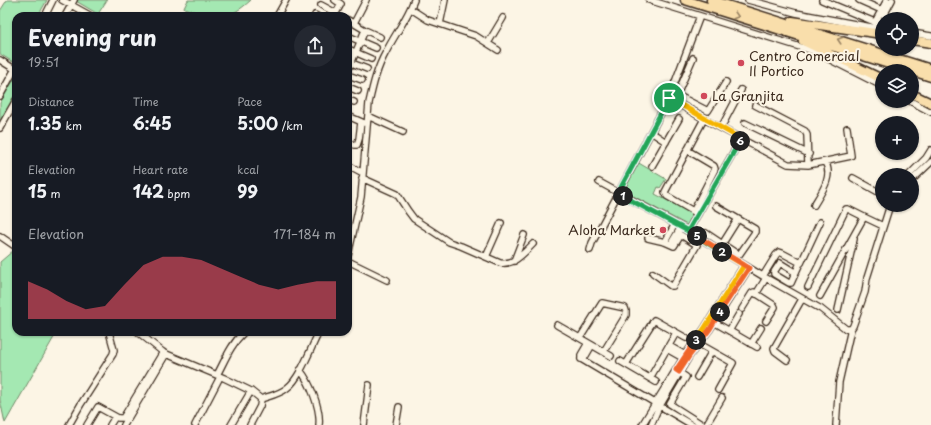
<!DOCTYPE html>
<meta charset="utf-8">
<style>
body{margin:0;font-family:"Playpen Sans",sans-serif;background:#242831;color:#f1f3f6;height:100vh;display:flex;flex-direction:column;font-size:15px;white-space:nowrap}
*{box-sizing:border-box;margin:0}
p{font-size:13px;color:#9ea1a6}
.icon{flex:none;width:22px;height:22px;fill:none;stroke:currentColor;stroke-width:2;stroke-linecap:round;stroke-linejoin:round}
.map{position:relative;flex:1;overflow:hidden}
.details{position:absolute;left:12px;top:12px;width:340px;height:324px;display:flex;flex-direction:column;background:#171b24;border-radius:12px;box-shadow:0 1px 3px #0004}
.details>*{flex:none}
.buttons{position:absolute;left:875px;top:12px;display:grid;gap:8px}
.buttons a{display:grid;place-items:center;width:44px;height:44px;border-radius:50%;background:#171b24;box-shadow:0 1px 3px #0004;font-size:20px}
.pin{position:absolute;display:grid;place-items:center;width:34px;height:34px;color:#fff;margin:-17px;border:2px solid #fff;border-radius:50%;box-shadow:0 1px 4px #0007}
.km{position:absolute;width:20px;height:20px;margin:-10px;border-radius:50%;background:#222;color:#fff;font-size:11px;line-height:20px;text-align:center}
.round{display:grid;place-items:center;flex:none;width:42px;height:42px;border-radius:21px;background:#242831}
.overview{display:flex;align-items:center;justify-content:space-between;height:68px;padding:0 16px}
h1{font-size:22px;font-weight:700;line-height:30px}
.metrics{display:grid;grid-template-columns:repeat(3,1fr);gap:6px;height:68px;padding:4px 16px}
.metrics div{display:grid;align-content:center}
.metrics b{font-size:17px;font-weight:700}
.metrics small{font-size:11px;font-weight:400}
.metrics p{font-size:11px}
.chart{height:112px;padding:8px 16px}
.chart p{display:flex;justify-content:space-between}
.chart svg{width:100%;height:72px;margin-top:4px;fill:#d1495b;opacity:.7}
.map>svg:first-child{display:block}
.green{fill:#a4e8b2;stroke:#708968}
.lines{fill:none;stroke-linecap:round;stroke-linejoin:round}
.minor-casing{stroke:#3b2a1e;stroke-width:8}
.highway-casing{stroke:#3b2a1e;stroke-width:11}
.minor{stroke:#fcf5e5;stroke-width:5.5}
.highway{stroke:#f9deab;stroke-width:8}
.oneway{stroke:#9a8464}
.split-1-casing{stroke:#fff;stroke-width:8}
.split-2-casing{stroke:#fff;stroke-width:8}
.split-3-casing{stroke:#fff;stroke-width:8}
.split-4-casing{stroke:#fff;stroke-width:8}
.split-5-casing{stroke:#fff;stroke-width:8}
.split-6-casing{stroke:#fff;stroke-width:8}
.split-7-casing{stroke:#fff;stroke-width:8}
.split-1{stroke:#22a559;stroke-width:5}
.split-2{stroke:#22a559;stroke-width:5}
.split-3{stroke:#f5b400;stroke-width:5}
.split-4{stroke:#f0652b;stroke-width:5}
.split-5{stroke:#f0652b;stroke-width:5}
.split-6{stroke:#22a559;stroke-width:5}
.split-7{stroke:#f5b400;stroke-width:5}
.poi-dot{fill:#d1495b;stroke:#fcf5e5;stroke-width:1.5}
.labels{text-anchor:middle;stroke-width:4;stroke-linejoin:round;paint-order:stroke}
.poi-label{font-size:13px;fill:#3b2a1e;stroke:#fcf5e5;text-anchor:start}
</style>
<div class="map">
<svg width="931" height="425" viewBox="0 0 931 425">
<rect width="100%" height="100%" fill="#fcf5e5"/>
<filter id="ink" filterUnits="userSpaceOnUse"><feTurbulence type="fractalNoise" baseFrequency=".025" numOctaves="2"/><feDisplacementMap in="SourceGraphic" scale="8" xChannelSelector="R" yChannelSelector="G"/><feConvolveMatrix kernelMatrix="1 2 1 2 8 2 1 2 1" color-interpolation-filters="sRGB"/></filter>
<g filter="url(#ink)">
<!-- green -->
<path class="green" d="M7,0h40l-9,16h-22v39l-3,7 -13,-8v-43z
M77,0h30l-9,14 -22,-13z
M188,0h63c-25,23 -37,18 -67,8z
M16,76v19l-16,27v-19z
M637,162l29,17 -6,9 -2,-1 -3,7 36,19 1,2 -5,10 -63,-34 -1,-3z
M14,250l2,1v81h41l-52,91 -5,-23v-138z"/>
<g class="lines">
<defs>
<path id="minor" d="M62,0l29,16
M649,0l164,51 69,35
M748,0l48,13 86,16
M822,0l55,23 2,-1 3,-2
M859,0l27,12
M321,5l15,8 5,-9 -6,-4
M411,9l17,11 48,16 22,14
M315,15l2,1
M884,15l8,-15
M45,16l8,-16
M65,16l9,-16
M277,16l9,-16
M348,20l17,10 -17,41
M875,22l12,-22
M354,23l12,-23
M440,24l5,-24
M365,30l15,7
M912,33l19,3
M348,36l28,12
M488,43l15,-25
M348,49l23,10
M693,58l-16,37 31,16 18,-29
M0,60l16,10
M349,62l18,7
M348,75l14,5
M348,87l10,4
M0,96l16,-29
M669,98l35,21 84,45 20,1 43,-9 -4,-28
M348,100l6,2
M910,101l21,11
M755,105l50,26 2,4 1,30
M348,116l16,7
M368,116l35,16
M745,123l64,31
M0,128l16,-28
M721,128l20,-38
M651,132l15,10
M348,143l7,2h2l2,-6 2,-17
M687,150l27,16 1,3 -20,39
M348,165l15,8
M652,166l27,-47
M909,175l17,-17 5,-8
M362,178l35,16 11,17 6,8 35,23 12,4 39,17c14,2 23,-9 33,-19
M853,178l29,16
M912,180l19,-18
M599,182l89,49 78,47 55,31 25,20h5
M814,205c7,-12 20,-29 11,-43
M698,214l-31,-18 -2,-4 39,-73
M688,231l53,-92
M706,233l33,22 16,-23v-3l-39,-23
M0,236l16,11
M648,238l17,4 9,4 7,-11 16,10 -24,41h-2l-18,-13
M665,242l10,-18
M672,242l9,-15
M721,246l17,-27
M590,250l2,-7 77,-145 31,-82
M348,256l13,-59 8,-94c4,-18 8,-35 17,-51 9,-18 21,-33 28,-52
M486,257l15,-34
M348,261l39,19
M514,261l10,-26
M793,271l-13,-8 -6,9v2l15,9h2l9,-20
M763,276l13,-21 3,-3 3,1 19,10 19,-41
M808,287l38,-78h2l16,8
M756,294l10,-16
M820,296l44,-79 19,9
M742,309l10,-16 2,-1 20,13 1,2 -9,14
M838,310l16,-71
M714,322l43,25
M557,325l54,31
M729,331l10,-17
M138,332l26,21 60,25 27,13 10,8c9,-3 19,-5 26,-11 13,-9 24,-41 32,-56
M580,338l22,-35 23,5 1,3v4l-22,36
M696,342l37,21 -15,27
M751,344l10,-16
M669,346l16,9
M667,349l16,9
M581,359l111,66
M581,359l4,-2 7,-12
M581,359v-4l7,-12
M787,360l-12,-9 -1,-3 28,-49
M620,361l36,21
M626,364l28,-44 32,18
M300,370c10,12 21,39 19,55
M677,371l9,6 -16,27 33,21
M217,375c8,-15 14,-31 27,-43
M697,377l15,-26
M650,378l26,-45
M69,425l12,-21 32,-50 1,-4 -5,-18
M87,425l11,-18 20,11h5l40,-66
M110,425l5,-8
M124,425l42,-71
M195,425l25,-48
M231,425l20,-34
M250,425l10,-19 1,-7
M364,425l5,-40
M396,425l3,-18
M642,425l43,-70 19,-26 40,-64
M651,425l7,-16 32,-54 20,-26 39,-61
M706,425l16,-27
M836,425l3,-43 12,-53 2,-3 12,-34 2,-14 23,-73"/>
<path id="highway" d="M685,0l226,71
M711,0l220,69
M792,21l90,13
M912,40l19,3
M803,41l79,38
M912,71l19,6
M912,94l19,9"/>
</defs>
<!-- minor casing -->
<use href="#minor" class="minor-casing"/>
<!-- highway casing -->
<use href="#highway" class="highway-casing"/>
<!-- minor -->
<use href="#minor" class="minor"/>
<!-- highway -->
<use href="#highway" class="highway"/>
</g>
<!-- one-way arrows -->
<defs><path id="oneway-chevron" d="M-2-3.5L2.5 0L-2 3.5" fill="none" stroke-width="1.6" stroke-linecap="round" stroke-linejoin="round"/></defs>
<g class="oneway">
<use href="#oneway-chevron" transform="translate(736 16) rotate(17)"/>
<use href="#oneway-chevron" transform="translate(840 40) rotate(-162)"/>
</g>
</g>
<g class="lines" filter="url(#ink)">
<defs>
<path id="split-1" d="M623,196l-5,-3 51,-95"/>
<path id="split-2" d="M623,196l65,35 34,21"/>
<path id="split-3" d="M696,340l8,-11 40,-64 -22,-13"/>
<path id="split-4" d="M696,340l-20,30 3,2 11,-17 20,-26 10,-17"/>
<path id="split-5" d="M697,236l52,32 -29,44"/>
<path id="split-6" d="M697,236l-9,-5 52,-90"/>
<path id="split-7" d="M669,98l72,41 -1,2"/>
</defs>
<!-- split-1 casing -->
<use href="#split-1" class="split-1-casing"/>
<!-- split-2 casing -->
<use href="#split-2" class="split-2-casing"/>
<!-- split-3 casing -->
<use href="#split-3" class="split-3-casing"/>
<!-- split-4 casing -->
<use href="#split-4" class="split-4-casing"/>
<!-- split-5 casing -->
<use href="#split-5" class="split-5-casing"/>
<!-- split-6 casing -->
<use href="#split-6" class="split-6-casing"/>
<!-- split-7 casing -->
<use href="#split-7" class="split-7-casing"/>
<!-- split-1 -->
<use href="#split-1" class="split-1"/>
<!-- split-2 -->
<use href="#split-2" class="split-2"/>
<!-- split-3 -->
<use href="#split-3" class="split-3"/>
<!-- split-4 -->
<use href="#split-4" class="split-4"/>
<!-- split-5 -->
<use href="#split-5" class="split-5"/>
<!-- split-6 -->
<use href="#split-6" class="split-6"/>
<!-- split-7 -->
<use href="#split-7" class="split-7"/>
</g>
<!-- markers -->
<g class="poi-dot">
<circle cx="741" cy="63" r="4"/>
<circle cx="704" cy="96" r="4"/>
<circle cx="663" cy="230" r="4"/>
</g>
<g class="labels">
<!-- poi labels -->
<g class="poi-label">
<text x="749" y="61">Centro Comercial<tspan x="749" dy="15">Il Portico</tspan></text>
<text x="712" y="101">La Granjita</text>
<text x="655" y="235" text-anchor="end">Aloha Market</text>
</g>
</g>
</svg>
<div class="buttons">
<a><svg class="icon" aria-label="locate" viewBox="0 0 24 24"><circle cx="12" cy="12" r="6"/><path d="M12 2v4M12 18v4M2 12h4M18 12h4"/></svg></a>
<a><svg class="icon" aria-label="layers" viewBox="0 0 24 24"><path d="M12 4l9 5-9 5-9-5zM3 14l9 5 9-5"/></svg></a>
<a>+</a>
<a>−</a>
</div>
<div class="pin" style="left:669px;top:98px;background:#1e9e55"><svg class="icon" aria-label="arrive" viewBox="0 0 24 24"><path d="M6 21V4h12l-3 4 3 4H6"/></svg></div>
<b class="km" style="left:623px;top:196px">1</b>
<b class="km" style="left:722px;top:252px">2</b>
<b class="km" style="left:696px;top:340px">3</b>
<b class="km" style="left:720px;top:312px">4</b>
<b class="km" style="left:697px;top:236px">5</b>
<b class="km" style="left:740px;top:141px">6</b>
<section class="details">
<div class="overview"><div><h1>Evening run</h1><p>19:51</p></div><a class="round"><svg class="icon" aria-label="share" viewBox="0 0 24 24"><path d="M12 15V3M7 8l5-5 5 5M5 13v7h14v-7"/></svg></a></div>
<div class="metrics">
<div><p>Distance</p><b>1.35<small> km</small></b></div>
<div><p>Time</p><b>6:45</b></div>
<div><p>Pace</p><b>5:00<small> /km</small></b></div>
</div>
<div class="metrics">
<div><p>Elevation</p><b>15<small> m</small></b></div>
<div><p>Heart rate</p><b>142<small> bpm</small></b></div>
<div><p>kcal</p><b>99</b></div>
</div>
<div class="chart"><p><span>Elevation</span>171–184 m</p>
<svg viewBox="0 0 160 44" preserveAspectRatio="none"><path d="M0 44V21L10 26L20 33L30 38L40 36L50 23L60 11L70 6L80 6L90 8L100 13L110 18L120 23L130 26L140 23L150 21L160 21V44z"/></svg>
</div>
</section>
</div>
